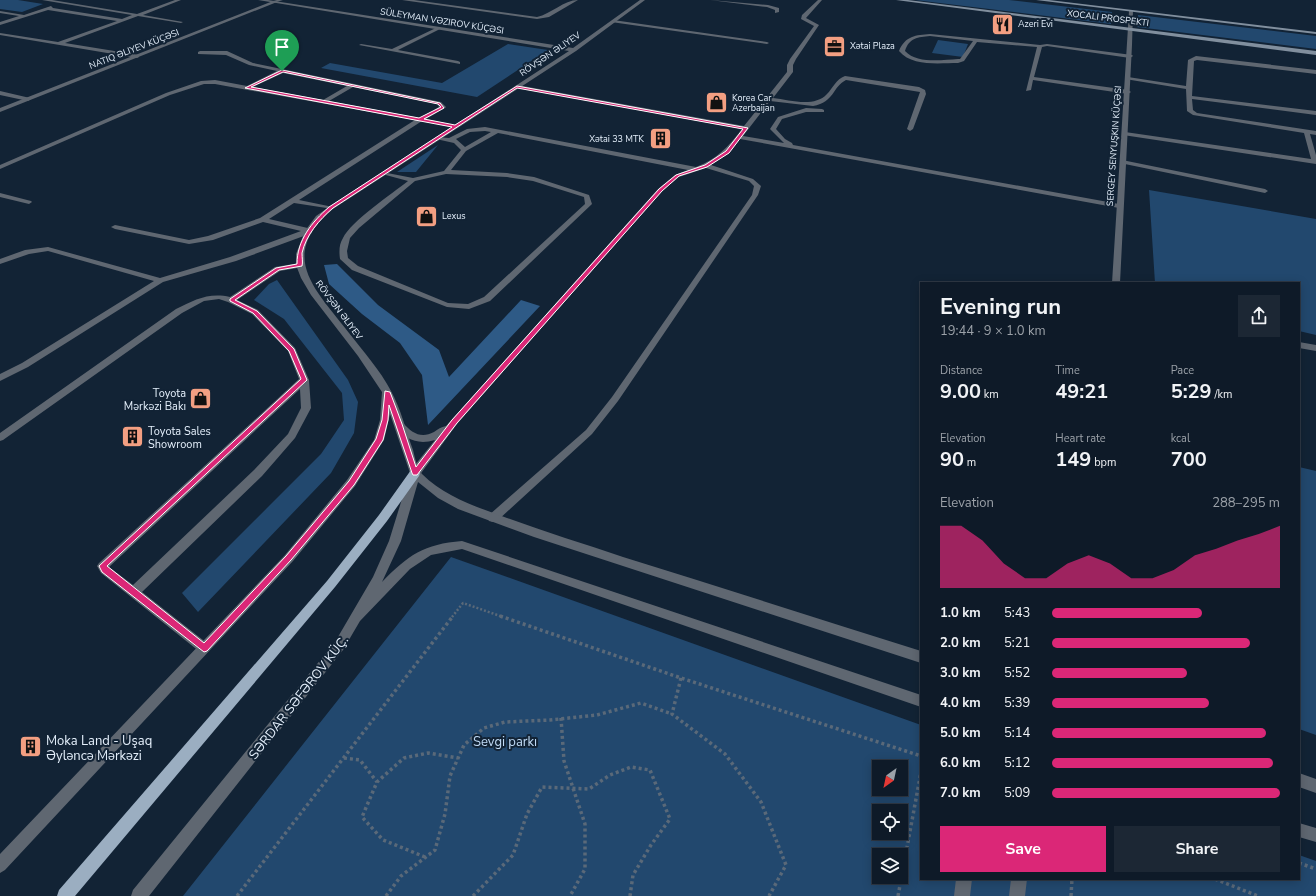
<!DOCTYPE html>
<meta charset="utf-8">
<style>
body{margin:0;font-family:"Nunito Sans",sans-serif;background:#1c2734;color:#f1f3f6;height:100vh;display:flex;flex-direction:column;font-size:15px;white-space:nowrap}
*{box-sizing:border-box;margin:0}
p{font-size:13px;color:#9ba1a8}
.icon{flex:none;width:22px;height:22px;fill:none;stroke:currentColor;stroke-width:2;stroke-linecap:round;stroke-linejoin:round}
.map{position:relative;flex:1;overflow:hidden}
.details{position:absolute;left:920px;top:282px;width:380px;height:598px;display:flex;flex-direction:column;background:#0e1a28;border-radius:0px;box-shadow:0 2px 10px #0003,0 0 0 1px #2e3845}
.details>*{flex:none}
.needle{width:26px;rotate:213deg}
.fabs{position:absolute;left:872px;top:760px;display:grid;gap:8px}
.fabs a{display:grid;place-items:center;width:36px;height:36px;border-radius:0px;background:#0e1a28;box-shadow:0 2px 10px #0003,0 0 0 1px #2e3845;font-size:20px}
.pin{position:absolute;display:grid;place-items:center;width:34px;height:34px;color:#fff;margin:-41px -17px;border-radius:50% 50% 50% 0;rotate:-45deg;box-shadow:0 0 4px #0007}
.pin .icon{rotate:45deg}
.round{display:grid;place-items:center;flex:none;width:42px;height:42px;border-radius:0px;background:#1c2734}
.overview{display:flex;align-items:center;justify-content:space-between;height:68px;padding:0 20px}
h1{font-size:22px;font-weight:700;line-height:30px}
.stats{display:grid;grid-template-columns:repeat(3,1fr);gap:6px;height:68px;padding:4px 20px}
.stats div{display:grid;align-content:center}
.stats b{font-size:20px;font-weight:700}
.stats small{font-size:11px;font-weight:400}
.stats p{font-size:11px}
.chart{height:112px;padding:8px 20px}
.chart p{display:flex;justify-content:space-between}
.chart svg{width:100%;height:72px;margin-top:4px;fill:#db2777;opacity:.7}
.action{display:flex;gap:8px;margin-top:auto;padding:8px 20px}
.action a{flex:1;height:46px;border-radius:0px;background:#db2777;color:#fff;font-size:16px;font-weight:700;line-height:46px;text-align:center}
.action a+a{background:#1c2734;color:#f1f3f6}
ul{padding:0 20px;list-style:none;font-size:13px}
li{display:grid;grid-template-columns:64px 48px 1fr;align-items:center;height:30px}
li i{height:10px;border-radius:5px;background:#db2777}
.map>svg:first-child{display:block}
.green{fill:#22486e;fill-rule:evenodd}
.forest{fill:#2e5a86}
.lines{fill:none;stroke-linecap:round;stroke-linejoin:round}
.path-far1{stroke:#5a6979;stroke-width:2.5;stroke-dasharray:2 2;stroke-linecap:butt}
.path{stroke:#5a6979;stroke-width:3.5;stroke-dasharray:3 3;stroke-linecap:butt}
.service{fill:#5f6771;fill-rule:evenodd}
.minor{fill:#5f6771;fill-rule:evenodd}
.tertiary{fill:#5f6771;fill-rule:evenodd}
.secondary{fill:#818f9e;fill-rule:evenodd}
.primary{fill:#9baec1;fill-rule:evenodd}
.route{fill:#db2777;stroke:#fff;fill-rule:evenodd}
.labels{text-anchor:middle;stroke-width:4;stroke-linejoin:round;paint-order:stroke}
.far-street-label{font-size:9px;fill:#e4effb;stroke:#122335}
.far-poi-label{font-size:9px;fill:#e4effb;stroke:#122335;text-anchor:start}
.poi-label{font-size:11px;fill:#e4effb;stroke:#122335;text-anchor:end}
.near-street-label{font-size:13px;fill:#e4effb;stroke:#122335}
.near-poi-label{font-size:13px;fill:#e4effb;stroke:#122335;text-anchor:start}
.near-park-label{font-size:13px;fill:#c1dbf6;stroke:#122335}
</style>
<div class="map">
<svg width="1316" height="896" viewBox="0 0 1316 896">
<rect width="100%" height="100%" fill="#122335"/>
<!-- green -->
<path class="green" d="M0,0h18l25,4 -21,8 -22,-3z
M915,0h94l103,12 -1,12z
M1138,15l178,21v13l-179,-22z
M938,40l30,4 -5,13 -31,-4z
M508,44l40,6 -71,47 -156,-29 9,-5 112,20z
M438,145l-22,27h-19z
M1149,190l167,29v116l-17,-4v-48h-144z
M277,280l71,100 10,22 -4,31 -23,40 -133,139 -16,-19 139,-139 23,-34 -2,-27 -58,-74 -30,-19 15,-16z
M1299,467l17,4v264l-17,-6z
M451,557l470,168v154h378v-24l17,6v35h-1133zM879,767h22v22h-22zM879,811h22v22h-22zM879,855h22v22h-22z"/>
<!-- forest -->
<path class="forest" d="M337,264l41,41 61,45 10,27 72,-77 19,6 -112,119 -6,-50 -22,-32 -38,-29 -33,-30 -5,-19z"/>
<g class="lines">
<!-- path-far1 -->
<path class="path-far1" d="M452,617l11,-14 40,14"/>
<!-- path -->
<path class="path" d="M500,616l181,62 240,78
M681,678l-9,36 53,40 36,48 25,63 -17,31
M561,718l3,43 21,63v45l-15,27
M344,758l16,2 17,22
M425,857l-42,-17 -21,-23 15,-35 27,-24 24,-5 30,5
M1299,863l17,6
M1215,879l43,17
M237,896l216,-280
M386,896l15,-20 34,-26 10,-36 5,-38 14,-31 20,-17 21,-6 45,-2 47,-5 44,-12 31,11
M473,896l40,-41 14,-41 15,-27 47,2 21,-14 21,-8 19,3 20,49 -19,26 -18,30 -3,21
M898,896l23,-124
M1071,896l1,-17"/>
<!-- service -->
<path class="service" d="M42,0h10l85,14 38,-14h6l-38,15 40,7 -2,1 -43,-7 -73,27 74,12v2l-2,1 -137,-23v-2l58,9 59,-21 -69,-11 -48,15v-3l19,-6 -19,-3v-2l24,4 27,-9 2,2 69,11 10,-4z
M277,0h6l-10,3v-2z
M402,0h12l123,17c14,-3 27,-17 41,-17l-29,17 -12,2z
M710,0l58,5 11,3v4l-4,1v-3l-8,-3z
M818,0h4l-16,18 13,7 -23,34 -3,6v7l-20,26c17,2 41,10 54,-4 6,-6 9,-15 18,-18l74,11 6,3 1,4 -13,35 -3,2 -3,-2 13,-37 -74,-12c-14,7 -11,22 -33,26l-43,-5 -27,35 41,7 -14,-14 8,-12 28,-9 16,1 2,1v2h-18l-24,7 -6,10 9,10 7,4 1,2 326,59 3,2 -3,2 -379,-69 -11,14 -18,12 42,14 8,7 -3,9 -140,206 -26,33 -95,87 -4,1 -4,-1 -1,-3 1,-3 97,-85 26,-33 140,-202 2,-9 -5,-5 -43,-13 -27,9 -17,14 -205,233 -38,52h-8l-1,-3 1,-3 24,-30c-17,5 -30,0 -40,-15l2,-2h6c9,10 18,16 31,9 4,-3 7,-5 12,-6l212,-237 17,-14 13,-5 -190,-37 -32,18 -15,19 56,3 27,4 55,18 3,9 -102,97 -21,8 -22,-2 -95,-37 -12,-11c-1,-7 -1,-15 3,-21 7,-16 50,-45 65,-57l-26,-7v-2l31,6 31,-7 17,-21 -7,-7 -18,-4v-2l13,1 18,-9 18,-2 211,40c20,-7 33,-21 46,-38l-228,-42 3,-2 227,41 43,-54v-7l3,-6 24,-33 -13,-7 1,-4zM485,131l6,1 -26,15 -9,-8 14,-7zM446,174l61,3 26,4 51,16 1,7 -101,93 -16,7 -20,-1 -90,-37 -10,-8 -1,-7 3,-13 9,-10 56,-47z
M613,20l154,22 2,1 -2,1 -156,-22z
M438,27l2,2 -42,21 60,11 2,1v2l-101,-19 2,-1 31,5z
M930,34l110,11 7,-1 85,11 1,1 -3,2 -83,-12 -5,1 -8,30 94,13 3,2 -3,2 -95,-14 -2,10 -5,1 11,-44 -60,-5 -13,19 -6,2c-18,0 -46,4 -59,-12 6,-15 17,-16 31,-17zM930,36l43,5 -13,18h-2c-16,1 -41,5 -53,-8 4,-13 13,-14 25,-15z
M200,51h27l26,12 188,39 5,5 -1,1 -19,11 33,7 -3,2 -34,-7 -123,79 34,7v2l-39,-6 -25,16 43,10v4l-76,28 -73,21 -135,85 -28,14v-7l22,-11 132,-82 -106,-30 -19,3 -29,10v-5l25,-9 23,-3 112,31 70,-21 71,-26 -38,-9 -50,18 -24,4 -74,-15 -4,-2 4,-2 74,15 19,-4 52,-18 155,-98 -200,-36h-11l-34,11 -170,74v-4l166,-72 35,-12 14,-1 32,6 30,-15 -28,-6 -23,-10 -28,-1v-2zM283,73l64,13 -24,14 -70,-13zM353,87l84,17 2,3 -19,11 -91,-17z
M1196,56l120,14v4l-119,-14 -3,1 -2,35 124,15v4l-124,-16 1,11 4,3 119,18v4l-6,-1 6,21v9l-193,-29v-2l2,-1 186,27 -7,-26 -111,-18 -6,-4 -1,-22 -61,-10 3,-2 58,9 2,-26z
M0,91l30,7 1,1 -3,2 -28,-6z
M1122,160l143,29 3,2 -3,2 -145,-30v-2z
M0,193l31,8 1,1 -3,2 -29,-7z
M300,263h3v4l-23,4 -43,29 21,10 37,38 14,32 2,28 -16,30 -33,38 -120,116 66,52 2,4 -2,4 -4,1 -4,-1 -99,-79 -4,-7 2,-3 200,-184 -11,-28 -36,-37 -24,-12 -9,-3 -15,2 -22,12 -179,127 -3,1v-8l176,-124c18,-9 33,-17 54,-12l45,-30zM300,389l1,19 -13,26 -34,36 -121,115 -24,-18z
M956,879h16l-2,17h-16z
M1011,879h16l-2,17h-16z"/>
<!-- minor -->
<path class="minor" d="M273,1l4,1 -277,110v-4z
M1131,10l2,1 -1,34 -12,238h-8l17,-272z
M1299,342l17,3v6l-17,-3z"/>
<!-- tertiary -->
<path class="tertiary" d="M258,0h10l305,48 67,-48h5l-69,51 -243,158c-56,47 -18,80 16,124 14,18 31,37 42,58 10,18 15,40 22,59 2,8 4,18 9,24 23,23 55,33 85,44 38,14 77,26 116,39 100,31 199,63 298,94v12l-387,-126 -76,-28 -20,-11 -20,-16 -17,59 -19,41c26,-27 42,-38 80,-41l459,154v12l-459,-158 -31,6 -21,14 -50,52 -17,29 -194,246h-18l2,-6 202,-248 38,-65 16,-36 21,-68 -20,-59 -6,26 -29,46 -62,75 -288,309 -5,3v-19l285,-299 62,-75 27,-40 6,-20 2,-28 -24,-36 -47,-61 -10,-17 -5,-13v-11l9,-23 11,-15 13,-9 240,-156z
M1299,773l17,6v14l-17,-6z
M1299,823l17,5v14l-17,-5z"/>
<!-- secondary -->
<path class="secondary" d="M896,0h12l408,51v4z
M1036,0h13l267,32v2z"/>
<!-- primary -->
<path class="primary" d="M415,469l4,1 1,3 -1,3 -32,45 -52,66 -260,309h-18l2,-6 268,-309 52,-66 32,-45z"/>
</g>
<!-- route -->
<path class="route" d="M282,70l158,33 4,5 -20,11 31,6 62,-39 231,42 -19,25 -22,14 -28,9 -17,15 -205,232 -40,52h-4l-1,-2 -23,-68 -1,15 -5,20 -29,45 -63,75 -84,91 -3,1 -102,-80 -3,-6 202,-187 -12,-28 -36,-38 -23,-12v-2l46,-31 21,-4c0,-24 15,-42 32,-57l123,-80 -207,-39zM283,72l155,32 3,3 -22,11 -168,-31zM517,88l226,41 -17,22 -21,14 -29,10 -17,14 -207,231 -36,47 -14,-43 -12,-32 -5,-1 -3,29 -6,19 -27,42 -63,75 -82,87 -97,-77 200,-186 -13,-31 -37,-38 -22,-11 44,-30 23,-4c1,-4 0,-8 0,-13 4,-18 17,-33 31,-45z"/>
<!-- icons -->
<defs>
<symbol id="restaurant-square" viewBox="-11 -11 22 22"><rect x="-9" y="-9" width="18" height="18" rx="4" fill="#f39f82" stroke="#122335"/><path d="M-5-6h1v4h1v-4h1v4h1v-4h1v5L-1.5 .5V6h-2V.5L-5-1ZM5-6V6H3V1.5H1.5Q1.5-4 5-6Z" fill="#111"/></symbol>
<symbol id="office-square" viewBox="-11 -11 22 22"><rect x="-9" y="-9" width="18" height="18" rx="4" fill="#f39f82" stroke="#122335"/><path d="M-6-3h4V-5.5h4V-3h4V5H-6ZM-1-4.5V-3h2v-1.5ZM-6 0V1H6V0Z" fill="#111"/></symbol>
<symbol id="shop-square" viewBox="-11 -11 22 22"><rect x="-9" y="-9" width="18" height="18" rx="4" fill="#f39f82" stroke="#122335"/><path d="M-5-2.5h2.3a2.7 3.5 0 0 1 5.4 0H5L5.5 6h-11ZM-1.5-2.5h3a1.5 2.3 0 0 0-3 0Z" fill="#111"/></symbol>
<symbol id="building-square" viewBox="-11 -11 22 22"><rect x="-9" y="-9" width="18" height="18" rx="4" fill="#f39f82" stroke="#122335"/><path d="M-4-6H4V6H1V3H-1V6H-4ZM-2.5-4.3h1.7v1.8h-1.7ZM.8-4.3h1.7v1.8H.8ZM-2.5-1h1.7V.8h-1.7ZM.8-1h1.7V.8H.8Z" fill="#111"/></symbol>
</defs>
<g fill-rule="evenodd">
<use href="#restaurant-square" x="990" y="12" width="25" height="25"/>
<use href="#office-square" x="822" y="34" width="25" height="25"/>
<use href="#shop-square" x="704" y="90" width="25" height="25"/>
<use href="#building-square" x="648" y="126" width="25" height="25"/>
<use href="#shop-square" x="414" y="204" width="25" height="25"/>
<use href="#shop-square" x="188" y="386" width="25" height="25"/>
<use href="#building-square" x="120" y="424" width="25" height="25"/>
<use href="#building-square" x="18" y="734" width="25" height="25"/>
</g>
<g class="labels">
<!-- far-street labels -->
<g class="far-street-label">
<text transform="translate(1108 18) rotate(7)" y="3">XOCALI PROSPEKTI</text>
<text transform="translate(442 21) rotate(9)" y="3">SÜLEYMAN VƏZIROV KÜÇƏSI</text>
<text transform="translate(134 49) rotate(-21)" y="3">NATIQ ƏLIYEV KÜÇƏSI</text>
<text transform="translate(550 54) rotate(-34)" y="3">RÖVŞƏN ƏLIYEV</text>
<text transform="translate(1114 146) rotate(-86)" y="3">SERGEY SENYUŞKIN KÜÇƏSI</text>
<text transform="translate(339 310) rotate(53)" y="3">RÖVŞƏN ƏLIYEV</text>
</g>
<!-- far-poi labels -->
<g class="far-poi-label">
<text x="1018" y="27">Azeri Evi</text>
<text x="850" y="49">Xətai Plaza</text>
<text x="732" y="101">Korea Car<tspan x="732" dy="10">Azerbaijan</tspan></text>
<text x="644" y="142" text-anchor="end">Xətai 33 MTK</text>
<text x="442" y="219">Lexus</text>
</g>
<!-- poi labels -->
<g class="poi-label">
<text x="186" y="397">Toyota<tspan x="186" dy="13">Mərkəzi Bakı</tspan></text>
<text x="148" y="435" text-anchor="start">Toyota Sales<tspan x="148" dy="13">Showroom</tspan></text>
</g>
<!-- near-street labels -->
<g class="near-street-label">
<text transform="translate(298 697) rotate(-52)" y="5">SƏRDAR SƏFƏROV KÜÇ.</text>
</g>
<!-- near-poi labels -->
<g class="near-poi-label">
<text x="46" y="745">Moka Land - Uşaq<tspan x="46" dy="15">Əyləncə Mərkəzi</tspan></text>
</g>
<!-- near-park labels -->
<g class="near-park-label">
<text x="505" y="746">Sevgi parkı</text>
</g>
</g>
</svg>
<div class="fabs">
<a><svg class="needle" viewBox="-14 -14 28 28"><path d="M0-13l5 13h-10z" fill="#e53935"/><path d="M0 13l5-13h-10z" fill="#9ba1a8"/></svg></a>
<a><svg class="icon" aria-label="locate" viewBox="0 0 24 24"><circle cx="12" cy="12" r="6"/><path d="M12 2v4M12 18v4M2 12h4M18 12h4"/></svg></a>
<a><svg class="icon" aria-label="layers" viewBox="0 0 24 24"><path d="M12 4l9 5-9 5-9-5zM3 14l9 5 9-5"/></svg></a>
</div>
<div class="pin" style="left:282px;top:71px;background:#1e9e55"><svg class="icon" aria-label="arrive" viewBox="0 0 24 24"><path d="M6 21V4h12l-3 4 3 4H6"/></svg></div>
<section class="details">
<div class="overview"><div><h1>Evening run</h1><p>19:44 · 9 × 1.0 km</p></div><a class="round"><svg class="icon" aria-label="share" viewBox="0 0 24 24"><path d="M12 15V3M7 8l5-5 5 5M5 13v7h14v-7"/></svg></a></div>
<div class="stats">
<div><p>Distance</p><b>9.00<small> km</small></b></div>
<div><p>Time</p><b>49:21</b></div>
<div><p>Pace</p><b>5:29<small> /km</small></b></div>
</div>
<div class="stats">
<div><p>Elevation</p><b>90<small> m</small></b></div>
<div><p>Heart rate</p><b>149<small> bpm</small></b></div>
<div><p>kcal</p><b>700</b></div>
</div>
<div class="chart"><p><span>Elevation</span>288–295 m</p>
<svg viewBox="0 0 160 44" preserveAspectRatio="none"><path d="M0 44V6L10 6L20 15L30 29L40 38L50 38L60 29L70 24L80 29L90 38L100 38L110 33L120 24L130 20L140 15L150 11L160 6V44z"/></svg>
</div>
<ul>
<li><b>1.0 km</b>5:43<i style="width:66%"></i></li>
<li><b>2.0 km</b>5:21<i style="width:87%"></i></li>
<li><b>3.0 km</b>5:52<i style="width:59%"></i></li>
<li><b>4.0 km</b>5:39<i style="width:69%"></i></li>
<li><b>5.0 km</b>5:14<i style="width:94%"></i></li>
<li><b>6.0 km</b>5:12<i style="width:97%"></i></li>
<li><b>7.0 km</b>5:09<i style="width:100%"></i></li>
</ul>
<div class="action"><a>Save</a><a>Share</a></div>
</section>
</div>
